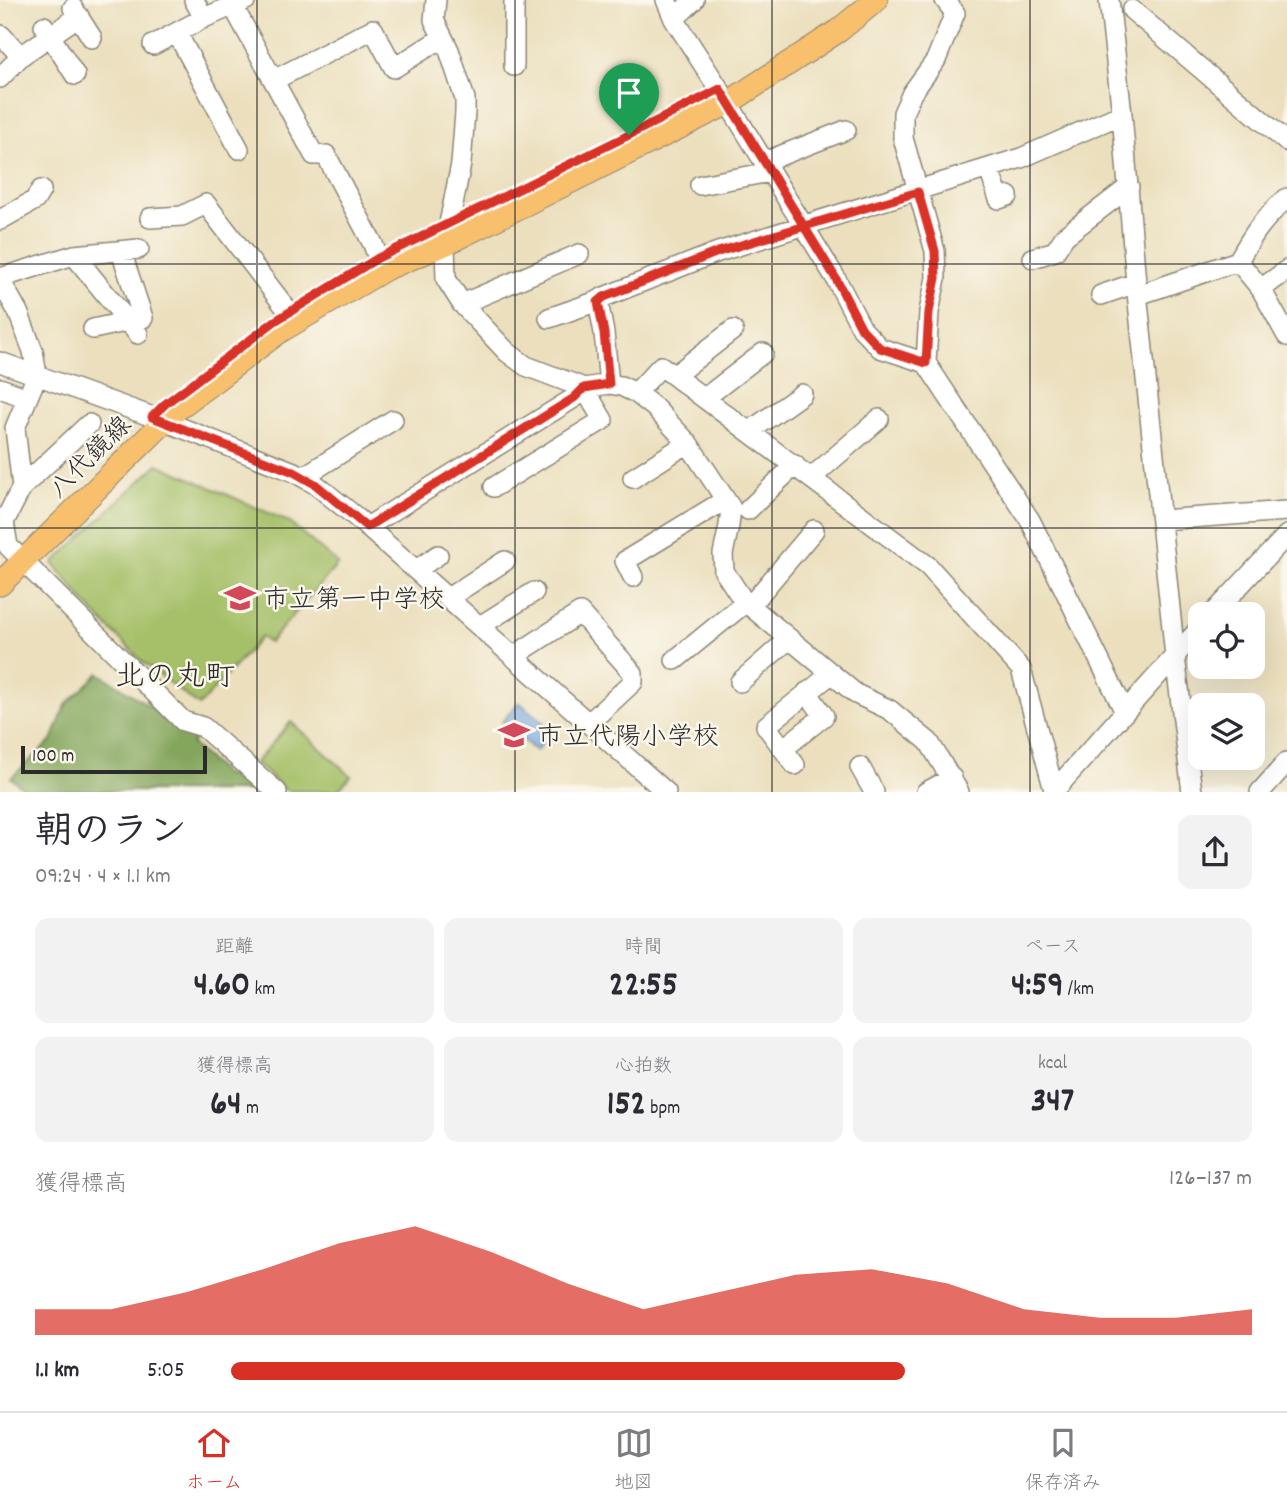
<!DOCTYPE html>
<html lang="ja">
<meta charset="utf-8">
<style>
body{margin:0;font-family:Dekko,"Klee One",sans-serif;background:#f2f2f3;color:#2b2b33;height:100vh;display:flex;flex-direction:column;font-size:26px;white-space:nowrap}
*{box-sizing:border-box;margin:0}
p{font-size:23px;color:#7c7c81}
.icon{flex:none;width:38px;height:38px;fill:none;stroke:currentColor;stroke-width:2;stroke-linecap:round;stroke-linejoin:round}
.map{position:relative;height:792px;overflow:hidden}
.drawer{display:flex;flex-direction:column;background:#fff;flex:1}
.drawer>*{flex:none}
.fabs{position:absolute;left:1188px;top:602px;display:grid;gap:14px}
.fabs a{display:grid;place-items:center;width:77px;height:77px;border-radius:14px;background:#fff;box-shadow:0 7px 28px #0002;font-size:35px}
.scale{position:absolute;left:21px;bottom:18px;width:186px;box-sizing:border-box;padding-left:7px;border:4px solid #2b2b2b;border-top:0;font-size:19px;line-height:24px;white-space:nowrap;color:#2b2b2b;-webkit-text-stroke:5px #fbf7ec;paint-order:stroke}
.pin{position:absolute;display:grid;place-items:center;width:60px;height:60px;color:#fff;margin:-72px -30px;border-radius:50% 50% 50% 0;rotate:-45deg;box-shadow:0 0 7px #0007}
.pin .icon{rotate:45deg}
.round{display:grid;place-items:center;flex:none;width:74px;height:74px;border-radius:14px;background:#f2f2f3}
.summary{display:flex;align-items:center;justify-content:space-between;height:119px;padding:0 35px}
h1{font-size:38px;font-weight:700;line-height:52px}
.stats{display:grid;grid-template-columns:repeat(3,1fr);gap:10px;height:119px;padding:7px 35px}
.stats div{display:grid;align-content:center;border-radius:14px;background:#f2f2f3;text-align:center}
.stats b{font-size:35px;font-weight:700}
.stats small{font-size:19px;font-weight:400}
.stats p{font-size:19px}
.chart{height:196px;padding:14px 35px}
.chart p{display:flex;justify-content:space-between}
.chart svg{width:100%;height:126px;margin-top:7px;fill:#d93025;opacity:.7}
ul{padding:0 35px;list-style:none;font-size:23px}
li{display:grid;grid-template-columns:112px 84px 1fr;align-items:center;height:52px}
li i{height:18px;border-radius:9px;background:#d93025}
.tab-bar{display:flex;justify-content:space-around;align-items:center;height:98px;border-top:2px solid #e1e1e2;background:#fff;font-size:19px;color:#7c7c81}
.tab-bar a{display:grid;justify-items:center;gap:4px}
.tab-bar .on{color:#d93025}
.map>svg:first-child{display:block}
.green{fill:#a5c067;stroke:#687649;stroke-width:2}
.forest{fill:#84a65c;stroke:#586844;stroke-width:2}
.water{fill:#75a6e0;stroke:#506886;stroke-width:2}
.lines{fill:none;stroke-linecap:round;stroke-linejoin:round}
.minor-casing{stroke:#8b8574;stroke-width:22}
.major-casing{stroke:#8b8574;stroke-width:25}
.minor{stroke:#fff;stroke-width:19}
.major{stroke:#f8bf6c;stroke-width:23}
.route-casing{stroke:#fff;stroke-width:14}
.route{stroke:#d93025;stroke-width:9}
.grid{fill:none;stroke:#2b2b2b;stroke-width:2;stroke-opacity:0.55}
.labels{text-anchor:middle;stroke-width:5;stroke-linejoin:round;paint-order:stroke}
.street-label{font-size:26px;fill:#2b2b2b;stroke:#fbf7ec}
.poi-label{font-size:26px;fill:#2b2b2b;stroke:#fbf7ec;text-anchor:start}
.quarter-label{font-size:30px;fill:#2b2b2b;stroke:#fbf7ec}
</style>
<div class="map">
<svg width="1287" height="792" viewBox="0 0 1287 792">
<rect width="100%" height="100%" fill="#fbf7ec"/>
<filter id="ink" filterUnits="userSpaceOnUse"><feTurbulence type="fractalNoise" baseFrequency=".0143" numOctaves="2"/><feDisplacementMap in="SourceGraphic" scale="14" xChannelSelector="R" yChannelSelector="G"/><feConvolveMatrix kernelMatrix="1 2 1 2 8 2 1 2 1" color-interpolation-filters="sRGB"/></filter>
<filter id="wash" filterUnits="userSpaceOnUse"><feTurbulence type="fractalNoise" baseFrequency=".00686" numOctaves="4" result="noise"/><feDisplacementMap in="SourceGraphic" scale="28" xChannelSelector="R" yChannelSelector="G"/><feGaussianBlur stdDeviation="1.57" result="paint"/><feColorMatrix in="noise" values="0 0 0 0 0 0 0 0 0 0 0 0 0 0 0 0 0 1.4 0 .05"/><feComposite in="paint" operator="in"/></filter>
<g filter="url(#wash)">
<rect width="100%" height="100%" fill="#ebdfbd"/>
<!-- green -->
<path class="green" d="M158,464l131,58 49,42 -69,79 -8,-6 -62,69 -56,-44 -50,-50 -40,-49z
M291,722l60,54 -14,15h-50l-32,-28z"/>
<!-- forest -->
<path class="forest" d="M99,673l97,63 -4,8 34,32 7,-8 28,23h-234l-16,-13 41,-38 14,-35z"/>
<!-- water -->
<path class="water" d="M519,702l34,29 -17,20 -34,-29z"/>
</g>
<g filter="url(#ink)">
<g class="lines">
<defs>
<path id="minor" d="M194,0l10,18
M436,0l-2,20 15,30 16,49v13l-4,52 -16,80 1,35 16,25 45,48 19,14 58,22 25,-4 12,2 15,7 25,-27 267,200 93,103 33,121
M514,0v66
M666,0l8,19 54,84 107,174 27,52 18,19 46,15 104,157 95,192
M1109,0l13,114 14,169 39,373 17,136
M233,6l81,149h12l47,89 5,14
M73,8l19,30
M1132,10l155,132
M674,19l20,-19
M44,26l31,49
M177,33l62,116
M1,35l20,21
M153,45l51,-27 42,-18
M0,78l21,-22 58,-40
M274,80l99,-51 21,39 48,-30
M764,162l82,-32
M989,169l10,30 9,-3
M700,185l70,-13
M150,218l32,-2 24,-12 83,108
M0,220l35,-20 6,-10
M74,255l64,79
M1033,258l22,-7 10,-15 64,-49
M1238,261c15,-27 25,-42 49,-63
M0,278l74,-23 65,-6
M0,280l18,32 15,39 4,24 -22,53 7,59 -18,35 4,24 175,175 20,6 74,65
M1261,289l26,-19
M1101,295l35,-12
M1138,295l100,-34 23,28 26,47
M462,304l117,-50
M549,318l49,-17
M93,329l50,-11 -22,-67
M0,362l164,59 130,51 21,12 41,33 310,275
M926,363l3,-51 7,-34 -1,-27 -32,-113v-25l9,-20 24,-33 19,-47 -10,-13
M675,375l58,-45
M609,384l-5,-51 -6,-32 6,-4 114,-45 303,-94 101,-44
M0,388l27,10
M636,393l18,14 34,36 43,65 -2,18 -6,28 1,17 19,29 113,94 34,16 39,32 30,50
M706,397l57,-44
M750,431l52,-37
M303,477l90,-57
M633,478l55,-35
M811,478l68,-59
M22,487l67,-63
M494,487l109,-67 -19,-32
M748,510l47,-45
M1161,520l126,-9
M367,527l207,-129 10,-10
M416,570l22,-15
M633,577l-8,-16 100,-61
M448,598l57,-37
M750,606l64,-76
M1213,614l74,-79
M480,626l54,-34
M514,656l66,-43 53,60v9l-44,41
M675,660l71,-58
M740,682l42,-37 8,-4
M783,749l41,-33 -17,-24
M795,765l-29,-39 65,-52
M860,767l14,25
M926,792l26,-14
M1053,792l147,-164
M1260,792l27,-30"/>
<path id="major" d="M0,584l178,-176 102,-77 105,-62 60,-25 283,-141 110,-72 38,-31"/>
</defs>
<!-- minor casing -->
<use href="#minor" class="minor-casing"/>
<!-- major casing -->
<use href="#major" class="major-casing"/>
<!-- minor -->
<use href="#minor" class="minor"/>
<!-- major -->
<use href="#major" class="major"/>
</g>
</g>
<g class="lines" filter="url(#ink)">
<defs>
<path id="route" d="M629,135l-251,123 -103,63 -110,83 -13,13 142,55 21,12 52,43 207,-129 10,-10 25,-4 -5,-51 -6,-31 6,-5 114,-45 200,-60 17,59 1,27 -7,34 -3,51 -46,-15 -18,-19 -27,-52 -115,-188 -91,46"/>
</defs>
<!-- route casing -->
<use href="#route" class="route-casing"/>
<!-- route -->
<use href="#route" class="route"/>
</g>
<!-- grid -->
<path class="grid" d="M257,0v792M515,0v792M772,0v792M1030,0v792M0,264h1287M0,528h1287"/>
<!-- icons -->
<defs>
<symbol id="school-bare" viewBox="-9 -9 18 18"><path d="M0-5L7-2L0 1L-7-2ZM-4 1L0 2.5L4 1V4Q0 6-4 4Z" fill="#d1495b" stroke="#fbf7ec" stroke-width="2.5" paint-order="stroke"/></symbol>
</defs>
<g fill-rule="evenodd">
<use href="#school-bare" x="218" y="576" width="44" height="44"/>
<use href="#school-bare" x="492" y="713" width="44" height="44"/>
</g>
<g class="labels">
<!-- street labels -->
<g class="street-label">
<text transform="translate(89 456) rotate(-45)" y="9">八代鏡線</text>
</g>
<!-- poi labels -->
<g class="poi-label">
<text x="263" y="607">市立第一中学校</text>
<text x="537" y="744">市立代陽小学校</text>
</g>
<!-- quarter labels -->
<g class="quarter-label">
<text x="175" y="685">北の丸町</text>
</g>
</g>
</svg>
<div class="fabs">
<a><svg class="icon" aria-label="locate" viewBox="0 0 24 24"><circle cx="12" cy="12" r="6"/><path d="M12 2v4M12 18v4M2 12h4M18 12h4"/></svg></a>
<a><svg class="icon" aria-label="layers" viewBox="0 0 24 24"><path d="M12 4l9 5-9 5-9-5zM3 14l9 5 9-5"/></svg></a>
</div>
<div class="scale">100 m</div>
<div class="pin" style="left:629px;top:135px;background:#1e9e55"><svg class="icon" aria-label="arrive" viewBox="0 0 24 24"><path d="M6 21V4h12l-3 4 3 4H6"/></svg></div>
</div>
<section class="drawer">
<div class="summary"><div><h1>朝のラン</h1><p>09:24 · 4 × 1.1 km</p></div><a class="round"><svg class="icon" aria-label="share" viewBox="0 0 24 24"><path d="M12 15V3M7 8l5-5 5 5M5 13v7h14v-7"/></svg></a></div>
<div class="stats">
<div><p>距離</p><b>4.60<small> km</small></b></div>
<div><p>時間</p><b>22:55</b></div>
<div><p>ペース</p><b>4:59<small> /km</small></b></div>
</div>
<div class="stats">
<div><p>獲得標高</p><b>64<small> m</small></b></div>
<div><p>心拍数</p><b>152<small> bpm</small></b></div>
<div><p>kcal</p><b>347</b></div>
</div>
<div class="chart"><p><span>獲得標高</span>126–137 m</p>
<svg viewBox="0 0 160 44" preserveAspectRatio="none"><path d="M0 44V35L10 35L20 29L30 21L40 12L50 6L60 15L70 26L80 35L90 29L100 23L110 21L120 26L130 35L140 38L150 38L160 35V44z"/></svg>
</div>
<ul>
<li><b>1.1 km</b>5:05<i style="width:66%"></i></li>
</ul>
</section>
<nav class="tab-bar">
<a class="on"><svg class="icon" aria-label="home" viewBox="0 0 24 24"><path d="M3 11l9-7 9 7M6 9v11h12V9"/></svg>ホーム</a>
<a><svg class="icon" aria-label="map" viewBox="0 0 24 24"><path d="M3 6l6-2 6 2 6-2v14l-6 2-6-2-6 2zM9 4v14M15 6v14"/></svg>地図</a>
<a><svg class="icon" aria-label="saved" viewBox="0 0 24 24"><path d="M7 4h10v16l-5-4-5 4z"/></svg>保存済み</a>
</nav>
